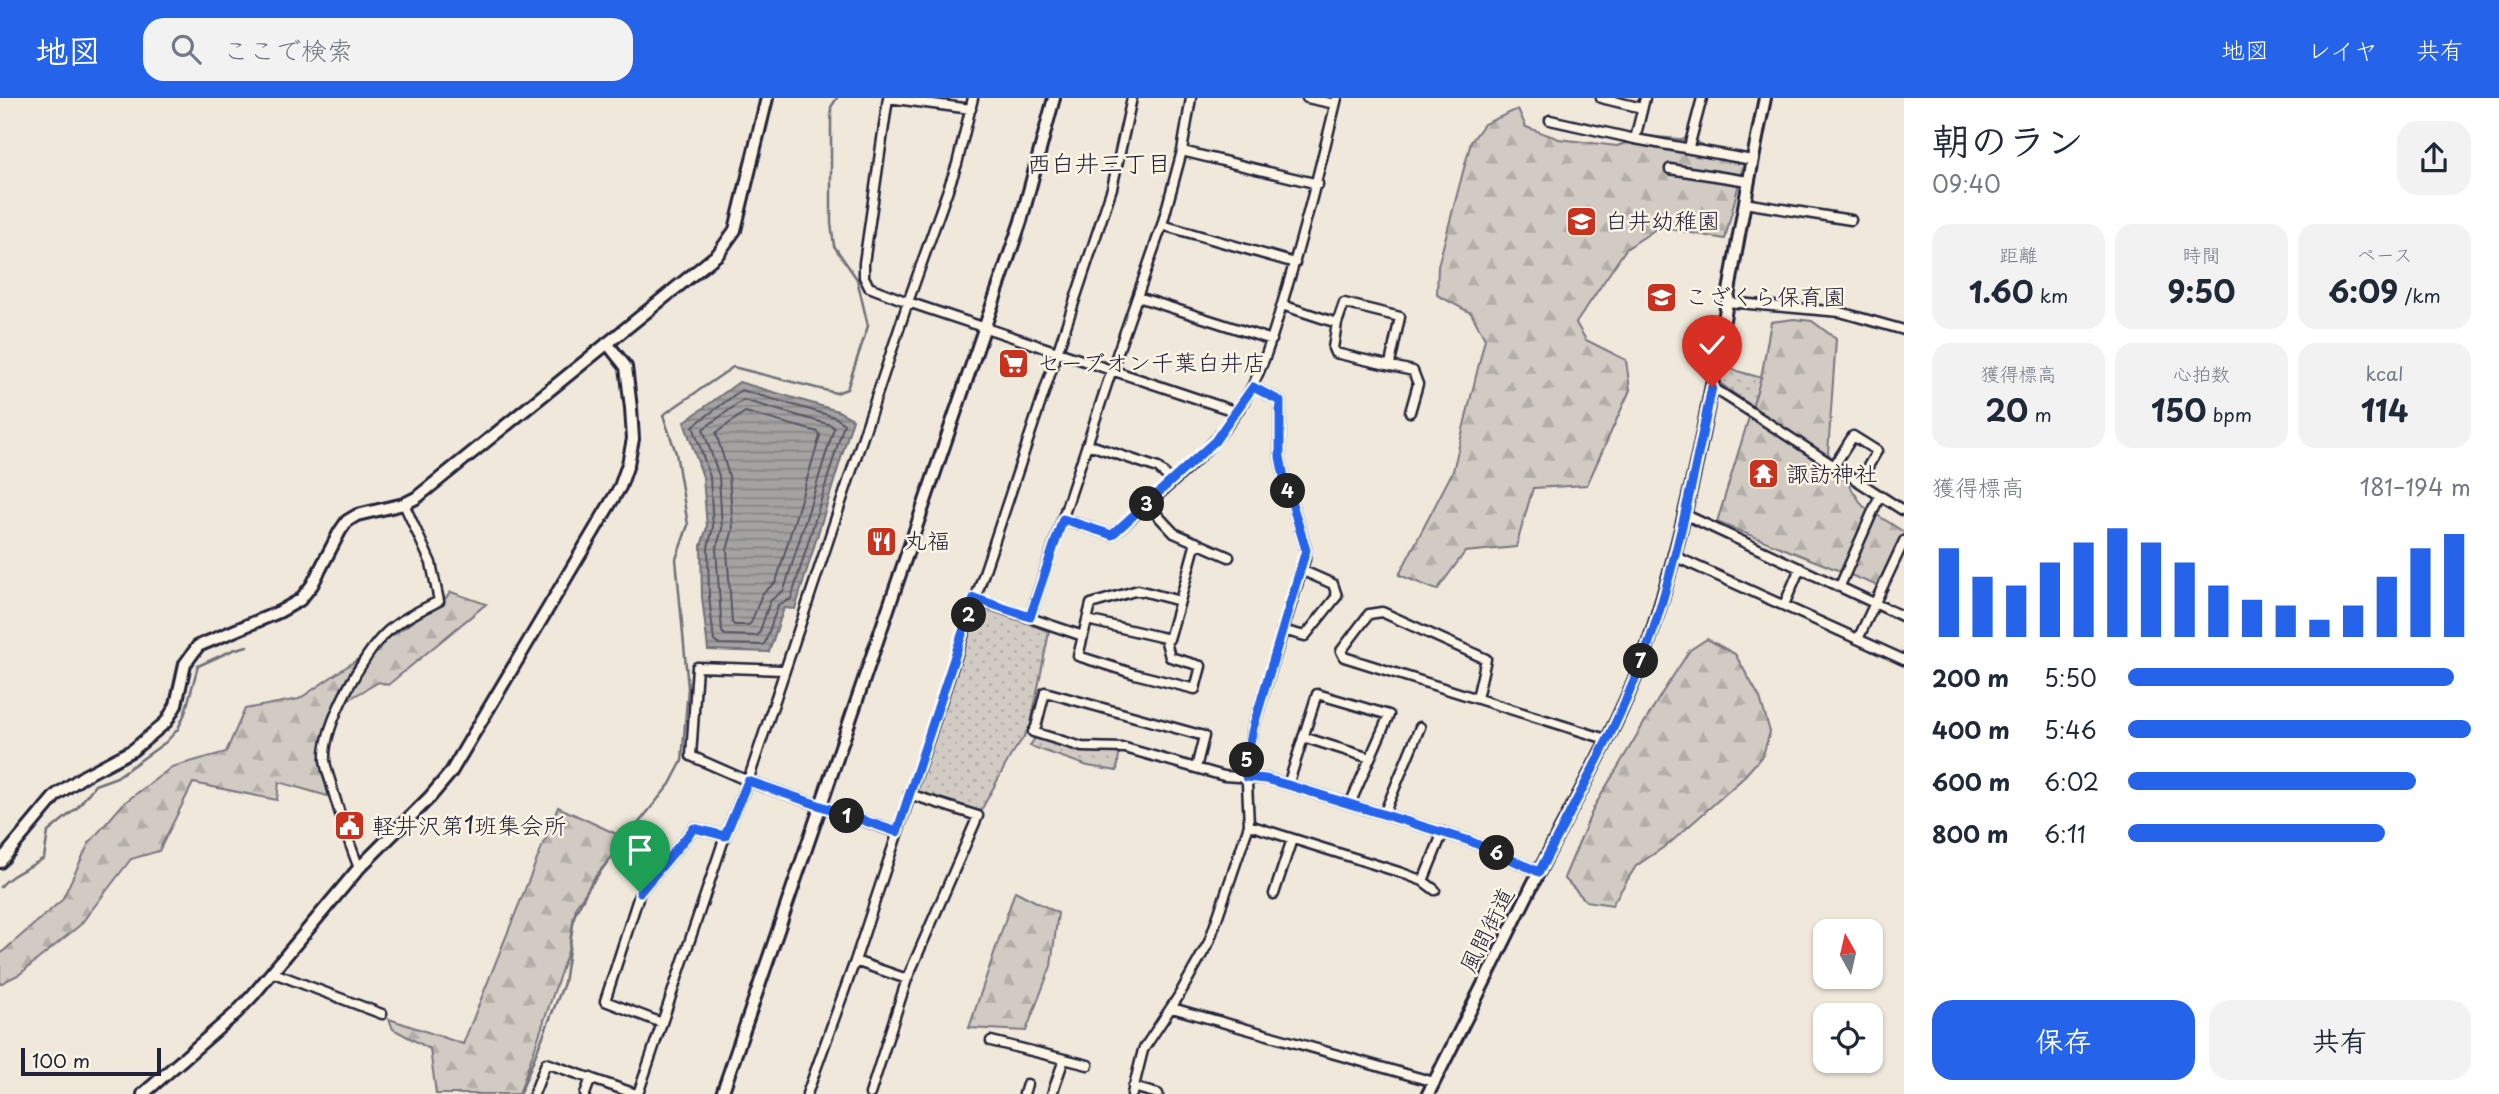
<!DOCTYPE html>
<html lang="ja">
<meta charset="utf-8">
<style>
body{margin:0;font-family:"Playpen Sans","Klee One",sans-serif;background:#f2f2f3;color:#1f2937;height:100vh;display:flex;flex-direction:column;font-size:26px;white-space:nowrap}
*{box-sizing:border-box;margin:0}
p{font-size:23px;color:#747a83}
.icon{flex:none;width:38px;height:38px;fill:none;stroke:currentColor;stroke-width:2;stroke-linecap:round;stroke-linejoin:round}
.map{position:relative;flex:1;overflow:hidden}
.details{display:flex;flex-direction:column;background:#fff;width:595px}
.details>*{flex:none}
.needle{width:46px;rotate:352deg}
.controls{position:absolute;left:1813px;top:821px;display:grid;gap:14px}
.controls a{display:grid;place-items:center;width:70px;height:70px;border-radius:14px;background:#fff;box-shadow:0 2px 5px #0004;font-size:35px}
.scale{position:absolute;left:21px;bottom:18px;width:140px;box-sizing:border-box;padding-left:7px;border:4px solid #22223b;border-top:0;font-size:19px;line-height:24px;white-space:nowrap;color:#22223b;-webkit-text-stroke:5px #fcf5e5;paint-order:stroke}
.pin{position:absolute;display:grid;place-items:center;width:60px;height:60px;color:#fff;margin:-72px -30px;border-radius:50% 50% 50% 0;rotate:-45deg;box-shadow:0 0 7px #0007}
.pin .icon{rotate:45deg}
.km{position:absolute;width:35px;height:35px;margin:-18px;border-radius:50%;background:#222;color:#fff;font-size:19px;line-height:35px;text-align:center}
.round{display:grid;place-items:center;flex:none;width:74px;height:74px;border-radius:21px;background:#f2f2f3}
.overview{display:flex;align-items:center;justify-content:space-between;height:119px;padding:0 28px}
h1{font-size:38px;font-weight:700;line-height:52px}
.metrics{display:grid;grid-template-columns:repeat(3,1fr);gap:10px;height:119px;padding:7px 28px}
.metrics div{display:grid;align-content:center;border-radius:18px;background:#f2f2f3;text-align:center}
.metrics b{font-size:30px;font-weight:700}
.metrics small{font-size:19px;font-weight:400}
.metrics p{font-size:19px}
.chart{height:196px;padding:14px 28px}
.chart p{display:flex;justify-content:space-between}
.chart svg{width:100%;height:126px;margin-top:7px;stroke:#2563eb;stroke-width:6}
.button{display:flex;gap:14px;margin-top:auto;padding:14px 28px}
.button a{flex:1;height:80px;border-radius:21px;background:#2563eb;color:#fff;font-size:28px;font-weight:700;line-height:80px;text-align:center}
.button a+a{background:#f2f2f3;color:#1f2937}
ul{padding:0 28px;list-style:none;font-size:23px}
li{display:grid;grid-template-columns:112px 84px 1fr;align-items:center;height:52px}
li i{height:18px;border-radius:9px;background:#2563eb}
header{display:flex;align-items:center;gap:42px;box-sizing:border-box;height:98px;padding:0 35px;background:#2563eb;color:#fff}
header strong{font-size:33px}
nav{display:flex;gap:38px;margin-inline-start:auto;font-size:24px}
.search{width:490px;height:63px;background:#f2f2f3;display:flex;align-items:center;gap:18px;box-sizing:border-box;padding:0 24px;border-radius:21px;color:#747a83;font-size:26px}
main{display:flex;flex:1;min-height:0}
.map>svg:first-child{display:block}
.green{fill:url(#green-dots);stroke:#7a767f;stroke-width:2}
.forest{fill:url(#forest-firs);stroke:#7a767f;stroke-width:2}
.water{fill:url(#water-rules);stroke:#716f79;stroke-width:2}
.lines{fill:none;stroke-linecap:round;stroke-linejoin:round}
.shore{stroke:#575564;stroke-width:2}
.stream{stroke:#716f79;stroke-width:2.5}
.minor-casing{stroke:#22223b;stroke-width:13}
.tertiary-casing{stroke:#22223b;stroke-width:16}
.minor{stroke:#fcf5e5;stroke-width:8}
.tertiary{stroke:#fcf5e5;stroke-width:10}
.route-casing{stroke:#fff;stroke-width:14}
.route{stroke:#2563eb;stroke-width:9}
.labels{text-anchor:middle;stroke-width:5;stroke-linejoin:round;paint-order:stroke}
.poi-label{font-size:23px;fill:#22223b;stroke:#fcf5e5;text-anchor:start}
.street-label{font-size:23px;fill:#22223b;stroke:#fcf5e5}
.neighbourhood-label{font-size:24px;fill:#22223b;stroke:#fcf5e5}
</style>
<header>
<strong>地図</strong>
<div class="search"><svg class="icon" aria-label="search" viewBox="0 0 24 24"><circle cx="10" cy="10" r="6"/><path d="M15 15l6 6"/></svg>ここで検索</div>
<nav><a>地図</a><a>レイヤ</a><a>共有</a></nav>
</header>
<main>
<div class="map">
<svg width="1904" height="996" viewBox="0 0 1904 996">
<defs>
<pattern id="green-dots" width="8" height="8" patternUnits="userSpaceOnUse" patternTransform="scale(1.75)"><rect width="8" height="8" fill="#d1cbc3"/><path d="M2 2h.1M6 6h.1" fill="none" stroke="#b3aea8" stroke-width="1.8" stroke-linecap="round"/></pattern>
<pattern id="forest-firs" width="22" height="20" patternUnits="userSpaceOnUse" patternTransform="scale(1.75)"><rect width="22" height="20" fill="#d1cbc3"/><path d="M5 1l3.5 6h-7zM16 11l3.5 6h-7z" fill="#b3aea8"/></pattern>
<pattern id="water-rules" width="6" height="5" patternUnits="userSpaceOnUse" patternTransform="scale(1.75)"><rect width="6" height="5" fill="#a6a2a2"/><path d="M0 2.5h6" fill="none" stroke="#878485"/></pattern>
</defs>
<rect width="100%" height="100%" fill="#efe8db"/>
<filter id="ink" filterUnits="userSpaceOnUse"><feTurbulence type="fractalNoise" baseFrequency=".0143" numOctaves="2"/><feDisplacementMap in="SourceGraphic" scale="14" xChannelSelector="R" yChannelSelector="G"/><feConvolveMatrix kernelMatrix="1 2 1 2 8 2 1 2 1" color-interpolation-filters="sRGB"/></filter>
<g filter="url(#ink)">
<!-- green -->
<path class="green" d="M1723,269l56,16 -16,32 -43,-32z
M975,502l74,32 -19,96 -20,29 -32,59 -63,-26z
M1036,638l49,15 21,-1 13,4 -2,17 -29,-5 -58,-20z"/>
<!-- forest -->
<path class="forest" d="M1518,11l8,18 33,12 58,7 29,-10 45,4 53,23 -19,76 -66,-12 -33,22 -50,74 10,17 40,20 4,30 -43,95 -54,3 -17,59 -51,5 -28,38 -38,-15 54,-104 32,-132 -14,-26 -34,-18 1,-29 33,-124 13,-18z
M1794,221l18,2 24,18 -8,114 35,53 41,26v13l-26,41 -161,-64 44,-144 10,-56z
M451,494l35,12 -98,81 -9,-3 -33,19 -24,40 2,32 7,24 -52,-15 -2,18 -84,-17 -34,68 -28,8 -51,66 -60,49 -20,10v-30l62,-54 27,-57 35,-40 48,-36 54,-15 19,-43 54,-10 144,-98z
M1707,541l28,15 25,44 10,34 -7,23 -22,25 -71,63 -34,23 -24,39 -26,-4 -22,-23 30,-71 68,-114 28,-43z
M558,709l67,31 -49,68 -6,39 -51,149h-83l-6,-45 -37,-20 -4,-10 74,25z
M1015,793l43,22 -7,53 -25,65 -57,-3z"/>
<!-- water -->
<path class="water" d="M739,284l99,29 15,8 -58,190 -11,-1 -15,44 -61,-2 -6,-53 -1,-51 6,-19 -4,-50 -19,-55z"/>
<g class="lines">
<!-- shore -->
<path class="shore" d="M741,292l94,27 9,7 -53,175 -13,6 -13,38 -3,2 -44,-1 -4,-3 -5,-45 -1,-49 5,-19 -3,-51 -17,-51z
M743,302l88,25 3,3 -50,162 -14,11 -11,33 -3,2 -31,-1 -3,-3 -6,-83 6,-20 -3,-53 -16,-47z
M745,314l73,20 2,4 -44,146 -14,12 -11,29 -3,2h-14l-2,-3 -5,-72 6,-21 -4,-53 -13,-43z"/>
<!-- stream -->
<path class="stream" d="M0,789c11,-13 29,-19 44,-29l4,-26 29,-24 18,-23 22,-8 49,-35 12,-13 7,-16 13,-47 35,-16 14,-4
M520,996l44,-111 10,-67 18,-35 78,-97 12,-23 6,-73 -12,-129 12,-34 -12,-72 -13,-38 70,-48 103,26 11,-4 21,-63 -11,-47 -23,-33 -3,-23v-116l6,-9"/>
<defs>
<path id="minor" d="M888,0l-24,165v14l5,10 39,15 329,110
M888,0l83,11
M1307,0l28,6
M1601,0l41,10
M1550,22l85,19 117,21
M1635,41l10,-41
M1689,49l13,-49
M1182,53l136,33
M1670,71l78,12
M1744,105l107,17
M1162,127l133,38
M1138,199l134,43
M1727,204l113,10 64,18
M1282,207l55,18 -4,25 2,5 78,18 5,13 -8,28
M1337,225l7,-20 56,14 -10,47
M1712,289l192,124
M1087,346l71,24 14,13
M1834,368l19,-30 24,15 -18,31
M1147,406l27,29 55,24
M1686,417l218,102
M1063,421l49,16c43,-38 92,-75 125,-123 25,-36 36,-77 48,-118 20,-65 36,-130 52,-196
M1674,458l230,104
M1840,488l40,-91
M974,501l109,37 -5,20 57,18 60,15 6,-23 -31,-9 -5,-19
M1180,503l16,-59
M1784,507l16,-37
M1030,519l82,-248 50,-144 20,-74 9,-53
M1282,532l23,6 32,-40 -4,-12 -32,-14
M1083,538l8,-32 47,-14 42,11 -11,38 -82,-19
M1858,541l46,-98
M783,572l-86,-3 -6,89 57,25 148,51
M1477,600l9,-39 -104,-47 -13,2 -28,37 3,6 262,82
M1303,639l67,21
M1196,670l8,-32 -159,-44 -9,35 -3,5 49,15 43,1 99,28 43,3 21,6 182,56 69,31
M1288,687l29,-91 72,21 -39,89
M1384,716l36,-87
M1249,727l153,48 21,8 12,9
M359,770c-10,-25 -18,-50 -26,-77 -2,-10 -7,-20 -8,-31 -2,-34 38,-107 63,-129 15,-13 33,-21 51,-30l-8,-38 -27,-59
M1423,783l20,-49
M1274,796l18,-55
M855,863l52,18
M274,875l108,41
M1172,910l262,74
M662,925l-57,-22 35,-109 54,-64 31,8
M991,943l73,18 -12,35
M1064,961l24,6
M1133,989l25,7
M534,996l12,-31 90,31
M585,996l6,-16
M638,996l87,-258 23,-55 160,-479 49,-138 16,-66
M807,996l48,-133 257,-773 20,-90
M870,996l37,-115 71,-163 -69,-22
M1024,996l3,-10
M1132,996l11,-44 35,-53 31,-55 40,-117 -3,-62 7,-35 52,-169 1,-10 -22,-72 -4,-20v-56l-27,-14"/>
<path id="tertiary" d="M0,764l56,-67 28,-19 49,-26 33,-28 10,-17 9,-41 13,-18 81,-34 21,-12 12,-15 28,-54 7,-10 10,-6 47,-11 12,-6 302,-244 17,-24 32,-132
M143,996l93,-81 17,-18 106,-127 71,-71 21,-25 169,-285 8,-23 5,-25 -2,-31 -5,-41 -19,-24
M722,996l299,-873 33,-123
M1428,996c43,-84 84,-169 126,-252 36,-69 76,-139 99,-213 55,-173 75,-354 112,-531"/>
</defs>
<!-- minor casing -->
<use href="#minor" class="minor-casing"/>
<!-- tertiary casing -->
<use href="#tertiary" class="tertiary-casing"/>
<!-- minor -->
<use href="#minor" class="minor"/>
<!-- tertiary -->
<use href="#tertiary" class="tertiary"/>
</g>
</g>
<g class="lines" filter="url(#ink)">
<defs>
<path id="route" d="M640,794l54,-64 31,8 23,-55 149,51 77,-234 56,19 33,-98 49,16 103,-94 38,-54 27,14v56l4,20 22,73 -53,178 -7,35v14l20,2 22,6 182,56 69,31c40,-78 86,-157 114,-241 26,-80 42,-162 59,-244"/>
</defs>
<!-- route casing -->
<use href="#route" class="route-casing"/>
<!-- route -->
<use href="#route" class="route"/>
</g>
<!-- icons -->
<defs>
<symbol id="school-square" viewBox="-11 -11 22 22"><rect x="-9" y="-9" width="18" height="18" rx="4" fill="#c8321e" stroke="#fcf5e5"/><path d="M0-5L7-2L0 1L-7-2ZM-4 1L0 2.5L4 1V4Q0 6-4 4Z" fill="#fff"/></symbol>
<symbol id="supermarket-square" viewBox="-11 -11 22 22"><rect x="-9" y="-9" width="18" height="18" rx="4" fill="#c8321e" stroke="#fcf5e5"/><path d="M-6-5.5h2.5l.6 2H6L4.5 2H-2.5L-4.4-4H-6ZM-1.5 3.2a1.3 1.3 0 1 0 .1 0ZM3 3.2a1.3 1.3 0 1 0 .1 0Z" fill="#fff"/></symbol>
<symbol id="temple-square" viewBox="-11 -11 22 22"><rect x="-9" y="-9" width="18" height="18" rx="4" fill="#c8321e" stroke="#fcf5e5"/><path d="M0-6L5-2H3V0L6.5 2.5H4V6H1.5V3h-3V6H-4V2.5H-6.5L-3 0V-2H-5Z" fill="#fff"/></symbol>
<symbol id="restaurant-square" viewBox="-11 -11 22 22"><rect x="-9" y="-9" width="18" height="18" rx="4" fill="#c8321e" stroke="#fcf5e5"/><path d="M-5-6h1v4h1v-4h1v4h1v-4h1v5L-1.5 .5V6h-2V.5L-5-1ZM5-6V6H3V1.5H1.5Q1.5-4 5-6Z" fill="#fff"/></symbol>
<symbol id="civic-square" viewBox="-11 -11 22 22"><rect x="-9" y="-9" width="18" height="18" rx="4" fill="#c8321e" stroke="#fcf5e5"/><path d="M-.6-6.5H3V-4.5H.6V-3L4-1V1h2V6H-6V1h2V-1L-.6-3ZM-1.2 2.5V6h2.4V2.5Z" fill="#fff"/></symbol>
</defs>
<g fill-rule="evenodd">
<use href="#school-square" x="1564" y="106" width="35" height="35"/>
<use href="#school-square" x="1644" y="182" width="35" height="35"/>
<use href="#supermarket-square" x="996" y="248" width="35" height="35"/>
<use href="#temple-square" x="1746" y="358" width="35" height="35"/>
<use href="#restaurant-square" x="864" y="426" width="35" height="35"/>
<use href="#civic-square" x="332" y="710" width="35" height="35"/>
</g>
<g class="labels">
<!-- poi labels -->
<g class="poi-label">
<text x="1605" y="131">白井幼稚園</text>
<text x="1685" y="207">こざくら保育園</text>
<text x="1037" y="273">セーブオン千葉白井店</text>
<text x="1786" y="384">諏訪神社</text>
<text x="904" y="451">丸福</text>
<text x="372" y="736">軽井沢第1班集会所</text>
</g>
<!-- street labels -->
<g class="street-label">
<text transform="translate(1487 832) rotate(-63)" y="8">風間街道</text>
</g>
<!-- neighbourhood labels -->
<g class="neighbourhood-label">
<text x="1099" y="74">西白井三丁目</text>
</g>
</g>
</svg>
<div class="controls">
<a><svg class="needle" viewBox="-14 -14 28 28"><path d="M0-13l5 13h-10z" fill="#e53935"/><path d="M0 13l5-13h-10z" fill="#747a83"/></svg></a>
<a><svg class="icon" aria-label="locate" viewBox="0 0 24 24"><circle cx="12" cy="12" r="6"/><path d="M12 2v4M12 18v4M2 12h4M18 12h4"/></svg></a>
</div>
<div class="scale">100 m</div>
<div class="pin" style="left:640px;top:794px;background:#1e9e55"><svg class="icon" aria-label="arrive" viewBox="0 0 24 24"><path d="M6 21V4h12l-3 4 3 4H6"/></svg></div>
<div class="pin" style="left:1712px;top:289px;background:#d93025"><svg class="icon" aria-label="check" viewBox="0 0 24 24"><path d="M5 12l5 5 9-10"/></svg></div>
<b class="km" style="left:847px;top:718px">1</b>
<b class="km" style="left:969px;top:517px">2</b>
<b class="km" style="left:1147px;top:406px">3</b>
<b class="km" style="left:1288px;top:393px">4</b>
<b class="km" style="left:1247px;top:662px">5</b>
<b class="km" style="left:1497px;top:755px">6</b>
<b class="km" style="left:1641px;top:563px">7</b>
</div>
<section class="details">
<div class="overview"><div><h1>朝のラン</h1><p>09:40</p></div><a class="round"><svg class="icon" aria-label="share" viewBox="0 0 24 24"><path d="M12 15V3M7 8l5-5 5 5M5 13v7h14v-7"/></svg></a></div>
<div class="metrics">
<div><p>距離</p><b>1.60<small> km</small></b></div>
<div><p>時間</p><b>9:50</b></div>
<div><p>ペース</p><b>6:09<small> /km</small></b></div>
</div>
<div class="metrics">
<div><p>獲得標高</p><b>20<small> m</small></b></div>
<div><p>心拍数</p><b>150<small> bpm</small></b></div>
<div><p>kcal</p><b>114</b></div>
</div>
<div class="chart"><p><span>獲得標高</span>181–194 m</p>
<svg viewBox="0 0 160 44" preserveAspectRatio="none"><path d="M5 44V13M15 44V23M25 44V26M35 44V18M45 44V11M55 44V6M65 44V11M75 44V18M85 44V26M95 44V31M105 44V33M115 44V38M125 44V33M135 44V23M145 44V13M155 44V8"/></svg>
</div>
<ul>
<li><b>200 m</b>5:50<i style="width:95%"></i></li>
<li><b>400 m</b>5:46<i style="width:100%"></i></li>
<li><b>600 m</b>6:02<i style="width:84%"></i></li>
<li><b>800 m</b>6:11<i style="width:75%"></i></li>
</ul>
<div class="button"><a>保存</a><a>共有</a></div>
</section>
</main>
